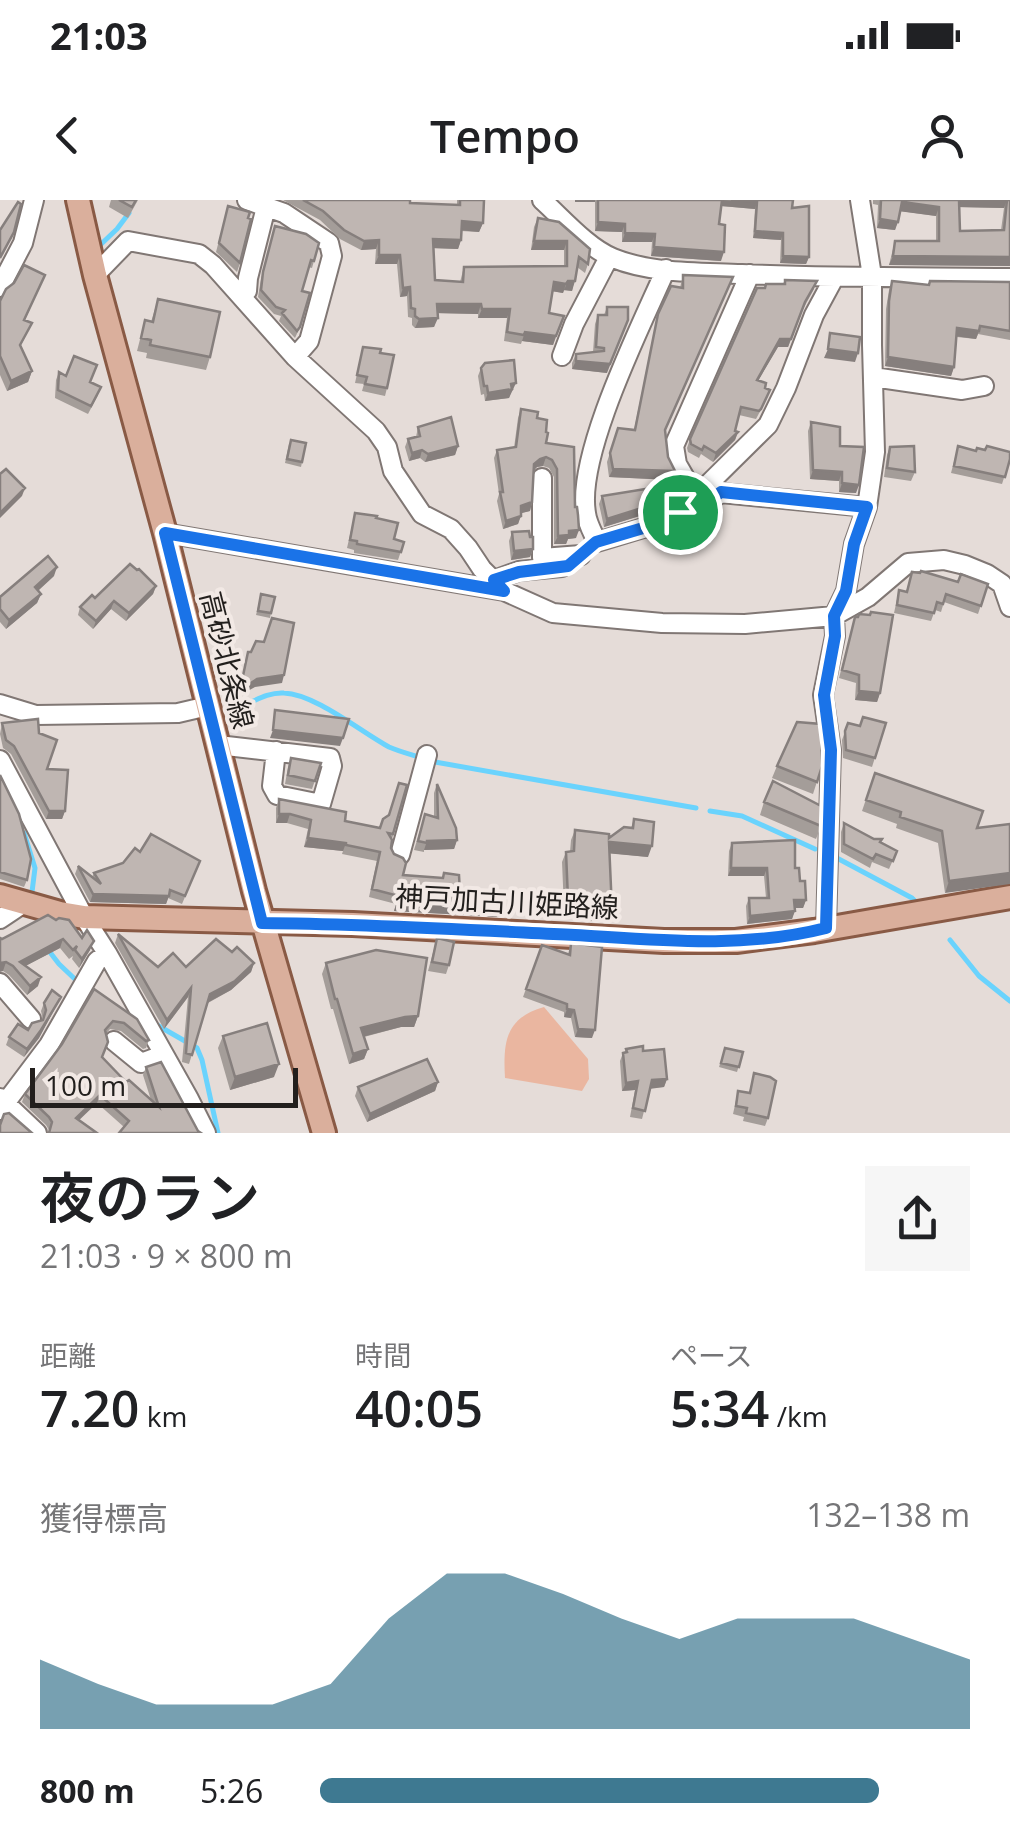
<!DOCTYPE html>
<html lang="ja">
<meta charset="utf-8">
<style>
body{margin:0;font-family:"Open Sans","Noto Sans JP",sans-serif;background:#f6f6f6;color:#202124;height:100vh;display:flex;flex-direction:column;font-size:38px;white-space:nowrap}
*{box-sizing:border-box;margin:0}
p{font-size:32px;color:#757577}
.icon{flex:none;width:55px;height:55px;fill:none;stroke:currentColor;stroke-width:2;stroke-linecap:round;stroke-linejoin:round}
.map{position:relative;height:933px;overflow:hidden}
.side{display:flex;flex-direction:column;background:#fff;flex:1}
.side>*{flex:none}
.scale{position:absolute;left:30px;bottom:25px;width:268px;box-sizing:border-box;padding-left:10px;border:5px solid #221f1d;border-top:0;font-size:28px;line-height:35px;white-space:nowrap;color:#221f1d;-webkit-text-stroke:8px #f2e9e5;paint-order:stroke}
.pin{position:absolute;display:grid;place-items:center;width:85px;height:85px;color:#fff;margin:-42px;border:5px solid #fff;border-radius:50%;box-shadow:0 2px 10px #0007}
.round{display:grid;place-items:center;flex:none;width:105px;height:105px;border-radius:0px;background:#f6f6f6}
.overview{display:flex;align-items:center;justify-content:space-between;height:170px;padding:0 40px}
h1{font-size:55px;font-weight:600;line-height:75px}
.stats{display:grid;grid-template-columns:repeat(3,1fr);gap:15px;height:170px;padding:10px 40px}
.stats div{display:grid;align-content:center}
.stats b{font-size:50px;font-weight:600}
.stats small{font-size:28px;font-weight:400}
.stats p{font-size:28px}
.chart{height:280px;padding:20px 40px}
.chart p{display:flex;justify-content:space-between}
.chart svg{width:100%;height:180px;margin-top:10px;fill:#3e7991;opacity:.7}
ul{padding:0 40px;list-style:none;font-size:32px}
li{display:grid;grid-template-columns:160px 120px 1fr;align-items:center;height:75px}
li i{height:25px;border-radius:12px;background:#3e7991}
.status{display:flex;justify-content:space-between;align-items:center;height:70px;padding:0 50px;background:#fff;direction:ltr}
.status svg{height:28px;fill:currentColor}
header{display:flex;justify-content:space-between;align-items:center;height:130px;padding:0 40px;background:#fff;font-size:45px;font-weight:600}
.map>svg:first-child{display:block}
.green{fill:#eab6a0}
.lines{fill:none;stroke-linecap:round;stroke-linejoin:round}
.stream{stroke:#6ad3fd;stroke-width:5}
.minor-casing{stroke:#807774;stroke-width:22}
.major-casing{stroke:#895a45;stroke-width:28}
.minor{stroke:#fff;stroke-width:18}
.major{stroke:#daaf9c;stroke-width:22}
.wall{fill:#a49d99;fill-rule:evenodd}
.shaded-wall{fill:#867f7d}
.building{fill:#bfb6b2;stroke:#867f7d;stroke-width:2.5}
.route-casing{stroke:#fff;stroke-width:20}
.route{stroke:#1a73e8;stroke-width:12}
.labels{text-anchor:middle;stroke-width:8;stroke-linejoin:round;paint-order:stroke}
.street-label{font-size:28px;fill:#221f1d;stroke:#f2e9e5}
</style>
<div class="status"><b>21:03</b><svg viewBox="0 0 49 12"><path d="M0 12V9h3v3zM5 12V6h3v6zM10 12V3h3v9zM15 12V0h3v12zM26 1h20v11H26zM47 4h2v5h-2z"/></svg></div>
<header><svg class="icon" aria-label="back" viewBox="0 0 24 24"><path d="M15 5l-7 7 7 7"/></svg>Tempo<svg class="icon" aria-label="person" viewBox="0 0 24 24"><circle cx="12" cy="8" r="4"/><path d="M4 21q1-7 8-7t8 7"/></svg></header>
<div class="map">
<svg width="1010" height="933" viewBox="0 0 1010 933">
<rect width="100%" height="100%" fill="#e5dcd8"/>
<!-- green -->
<path class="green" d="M544,807l44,52 1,20 -7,12 -77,-13c-2,-35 0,-60 39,-71z"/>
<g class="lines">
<!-- stream -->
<path class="stream" d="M97,48l20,-19 12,-16
M247,504c11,-5 24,-12 37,-11 31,1 77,39 105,54 9,4 20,7 30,10
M435,562l261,46
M710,611l32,5 73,33
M24,633l11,35 -4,32
M835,657l77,41 6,6
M950,740l29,36 31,25
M49,751l10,13 20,19
M150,821l47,27 5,12 16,73"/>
<defs>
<path id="minor" d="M247,0l37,13 45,30 3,13 -23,85 -14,16
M542,0c20,18 46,48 71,58 39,16 87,14 129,16 89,4 178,3 268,4
M666,69c-25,57 -90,186 -80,244 1,10 7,20 11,29l53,-16 30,-14 88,-87 18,-37 28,-73 20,-37
M95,75l33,-34 71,13 14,11 82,92 81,74 11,16 6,24 29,43 29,15 17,19 14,21 22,22
M0,87l23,-44 11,-43
M247,91l1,-13 18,-71
M562,156l12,-32 35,-67
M873,177l89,13 22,-4
M542,278v80l39,-3
M696,297l-19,-33 -3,-18 76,-172
M694,310l27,-17 146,14
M165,333l339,58 49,22 109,10 83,1 89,-8 34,-19 40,-34 36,-3 21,5 22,9 15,10 8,23
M494,380l25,-9 43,-4
M0,504l36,11 142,-2 30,-7
M218,545l112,13 2,8 -11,38 -44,-9 -5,-9 4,-35
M0,560l84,157 23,36 82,146 17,34
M400,655l27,-100
M0,719l24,-16
M826,728l5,-178 -8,-55 12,-59 -1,-20 12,-25 8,-47 13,-37 8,-55 -3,-107v-69l-12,-76
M0,783l31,36
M114,841l27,22 22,-8
M0,898l37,35
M0,910l49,-65 48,-84 10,-8"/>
<path id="major" d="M78,0l17,75 70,258 89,358 70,242
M0,696l60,17 24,4 269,7 311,17h72l78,-10 196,-34"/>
</defs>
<!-- minor casing -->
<use href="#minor" class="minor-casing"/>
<!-- major casing -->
<use href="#major" class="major-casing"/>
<!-- minor -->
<use href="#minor" class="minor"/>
<!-- major -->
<use href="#major" class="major"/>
</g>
<!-- wall -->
<path class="wall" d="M111,0h27l-10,18 -19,-11z
M283,0h127v3l47,2v-5h27l-1,23 -4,9 -18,-1v9l-3,9 -24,-1 1,32 25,2 4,-15 100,-1v-16h-33l3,-23 4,-9 21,4 29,42 -3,9 -8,-6 -5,24 -8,-1 -1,3 -11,-2 -3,22 15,3 -11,29 -31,-4 -1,3 -17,-3 3,-23h-29v-4l-41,-1 -3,14 -19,1 -3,-3v-7l-4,-1 -1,-21 -7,1 -3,-33h-22l1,-15 -15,1 -21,-11 -20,-19z
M575,0h218l-1,8 17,49 -3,7 -26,-1 1,-23 -28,-2 2,-29 -34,-3 -2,18 2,37 -70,-5 1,-14h-30v-10l-27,-1v-29h-20z
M873,0h137v66l-121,-1 6,-24h41v-25l-36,-5 -5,19 -18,-2 1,-23 -5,-1zM959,7l45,1 -3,22 -41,1z
M228,6l12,57 -3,9 -21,-20z
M275,26l39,35 -2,7 -4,-1 -6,24 -2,36 -5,11 -16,-17 2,-5 -7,-2 -16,-17 3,-18z
M45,75l-20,45 7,3 -12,24 12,24 -4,11 -21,9 -7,-16v-74z
M683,75l50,2 -68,154 3,26 7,14 -3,9 -63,-3 -2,-15 11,-34 16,2 24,-116 22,-26z
M785,80l29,9 -12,22 -14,36h-10l-20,33 7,8 5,2 -3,8 -11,21 -17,-4 -4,16 3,1 -3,8 -22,22 -12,-8 -2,4 -11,-6 -1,-4 3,-9 75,-151 18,-4z
M892,81l37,4 81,-3v58l-32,-6 -2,5 -19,-2 -3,30 -3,9 -66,-10 1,-57 3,-19z
M158,99l52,58 -4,13 -60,-12 1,-5 -10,-2 8,-31 6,2z
M607,107v66l-35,-4v-6l4,-9 17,-2 2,-28 3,-9h6z
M363,147l17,6 7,35 -2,8 -23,-5 2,-7 -9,-1z
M481,168l32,23h-2l-2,7 -24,3 -1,-7 -3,1 -3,-19z
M59,172l7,4 25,6 7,13 -10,19 -33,-16 1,-18z
M521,209l16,9 9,25 29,64 1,31 -8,1 -2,5h-12v-67l-5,-9 -6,-2 -6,1 -3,3 -2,32 -2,9 -9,2 -3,11 -15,5 -6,-28 2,-7 -5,-36 3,-8 17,-2 4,-30z
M811,222l29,24 16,47 -17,-1v-11l-29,-2 -2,-48z
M418,227l40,19 -3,9 -30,7 -5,-4 -11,3 -4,-14 3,-8 8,-2z
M306,243l-5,24 -16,-4 4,-19z
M958,246l52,13 -8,25 -51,-11z
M890,247l25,25 -4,9 -27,-4 3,-22z
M602,296l66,1 -3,8 -14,7 -4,-1 -1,3 -42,13 -5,-23z
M355,313l21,5 18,21 10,3 -6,18 -44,-7v-3l-7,-2z
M512,332l21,17 -3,8 -19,3 -2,-19z
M912,372l46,10 30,2 -10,30 -34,-12 -3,10 -6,-2 -4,11 -37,-8 5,-23 7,2z
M54,376l-16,15 3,3 -4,9 -31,26 -6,-7v-25z
M156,386l-3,8 -27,27 -15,-12 -18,20 -15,-14 2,-8 15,-9z
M261,394l10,19 -1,5 -14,-3z
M870,415l10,78 -3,9 -22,-2 1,-17 -17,-5 16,-61z
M2,523l37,10 8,36 18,42 -3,8h-16l-3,-5 -32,-60 -8,-6 -3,-14z
M848,523l12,3 26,-3 -14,44 -29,-9 -1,-18z
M291,558l30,5 -9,26 -27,-5 3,-17z
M777,566h45l-9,28 -41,-16z
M875,573l108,38 -38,82 -7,-50 -42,-15 1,-4 -35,-13z
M0,575l27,105 -3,7 -24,-8z
M437,584l20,56 -3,9 -30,1v2l-10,-2 11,-36 9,3v-24z
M407,585l-15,54 -1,9 12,27 39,3 2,-5 16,20 43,15 -3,9 -106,-6 2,-7 -27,-7 8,-36 -35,-7 1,-3 -39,-4 4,-18 -21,-6h-11v-15l3,-9 66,22 34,7 4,-9 5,-4z
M764,602l57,24 -5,13 -56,-24z
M634,619l14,38 -39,-4 -1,67 -32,1v-12h-12l-2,-47 4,-10h4l1,-12 4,-10 34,8 22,-10z
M844,623l53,28 -8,18 -17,-7 -2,6 -29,-16v-20z
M732,643l63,25 11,32 -3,8h-8l-3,11 -45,5 -1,-18 3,-8h17l-2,-22h-36l1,-25z
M140,652l60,9 -18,43 -14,-6 -2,6 -76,-2 -15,-28 3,-8 14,11 2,-4 29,-10z
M48,715l42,35 -11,18 -7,-9 1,-3 -4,3 -9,-11 -35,18 13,20 -11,9 -18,-20 -6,-4 -1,-32z
M118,734l40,33h28l46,-15 22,11 -3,9 -20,18 -23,13 -19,61 -7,-2 6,-65 -24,32 -49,-86z
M437,738l12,27 -3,9 -18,-3z
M571,743l21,95 -17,-1 -4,-19 -7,-1v-5l-41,-15 19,-52 26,9z
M326,763l92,53 -4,11h-13l-37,10 4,12 -4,10 -15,5 -16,-55h-2l-9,-35z
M94,789l55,51 -3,8 -3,1 -22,-18 -11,-2 -4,5 -4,23 24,25 25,18 -8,-25 3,-8 52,64 -74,-4 -27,-24 -49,30 1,-3 -3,-5 -24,-23 3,-8 37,-50z
M61,797l-22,41 -15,19 -18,-12 3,-8 19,-7 15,-10 -2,-9 3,-8z
M223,836l51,41 -44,13 -12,-42z
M725,848l18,4 -6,20 -18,-5z
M626,849l17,2 24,28 -3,8 -14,1 -8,31 -12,-2 5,-27 -13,1 -2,-30 3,-8 2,-1z
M754,873l14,45 -3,8 -22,-5 1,-4 -11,-3 5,-23 11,2z
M438,882l-3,9 -68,31 -12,-26 3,-9z"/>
<!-- shaded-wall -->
<path class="shaded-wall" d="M575,0h20v2h-20z
M723,0l34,2 -2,7 -34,-3z
M958,0h49l-3,8 -48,-1z
M902,2l37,5 -3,9 -38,-5z
M880,19l18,3 -3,8 -18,-2z
M462,21l21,2 -4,9 -21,-2z
M598,22l27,2 -3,8 -27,-1z
M755,31l28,2 -2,7 -28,-2z
M625,33l30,1 -3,8h-30z
M433,39l28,1 -3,9 -28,-1z
M379,40l-3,9 -15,1 3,-9z
M534,41h33l-3,9h-33z
M654,47l70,5 -3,9 -70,-5z
M379,55h21l-3,9h-22z
M783,56l26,1 -3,7 -26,-1z
M893,56l117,1v9l-121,-1z
M568,81h7l-3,10 -8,-1z
M554,82l12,2 -3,9 -12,-2z
M410,87l-3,9 -7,1 3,-9z
M437,104h44l-3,10 -45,-1z
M482,109h28l-3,9h-29z
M438,118l-4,9 -19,1 4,-9z
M628,120l-21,53 -35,-4 4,-8 34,3z
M957,128l22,3 -3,8 -22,-3z
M525,132l31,4 -3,9 -31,-4z
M780,139h11l-3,8h-10l-24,41 3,-8z
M828,149l30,4 -3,9 -31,-4z
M888,157l66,10 -3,9 -66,-10z
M32,171l-4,11 -21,9 4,-10z
M516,183l-7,15 -24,3 3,-8z
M738,232l-3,8 -22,22 3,-9z
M458,246l-3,9 -30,7 3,-8z
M422,250l-2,8 -11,3 3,-8z
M546,257l-3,9 -6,1 -6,6 3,-9 6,-5z
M613,269l62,2 -3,9 -63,-3z
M813,270l29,2 -3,9 -29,-2z
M842,283l17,2 -3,8 -17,-1z
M25,288l-3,8 -22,22v-5z
M668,297l-3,8 -14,7 3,-8z
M532,302l-2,9 -12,3 3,-8z
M648,306l-2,8 -42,13 3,-8z
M521,316l-3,8 -15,5 3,-8z
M579,330l-3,8 -8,1 -2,5h-12l4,-8 11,-5z
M533,349l-3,8 -19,3 3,-9z
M57,367l-3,9 -22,20 3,-9z
M156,386l-3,8 -27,27 3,-8z
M41,394l-4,9 -31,26 3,-9z
M114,401l-3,8 -18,20 3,-8z
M284,475l-2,8 -27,4 -18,10 3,-7 17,-11z
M859,491l21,2 -3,9 -22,-2z
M273,530l70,8 -3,8 -70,-8z
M49,611h16l-3,8h-16z
M279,614h11l-3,9h-11z
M308,638l38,5 -3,8 -39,-4z
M457,640l-3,9 -30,1 3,-9z
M609,642l43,4 -4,11 -43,-4z
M731,668h36l-3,8h-36z
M1010,673v11l-65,9 4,-12z
M93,694l76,2 -3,8 -76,-2z
M568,699h11l-3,10h-12z
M794,700h12l-3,8h-12z
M397,702l106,6 -3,9 -106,-6z
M612,710l-4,10 -32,1 4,-10z
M795,711l-3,8 -45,5 3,-8z
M63,739l-3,9 -44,23 4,-9z
M94,741l-4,9 -11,18 3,-9z
M6,762l-3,9 -3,1v-9z
M254,763l-3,9 -20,18 -24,13 3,-9z
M41,777l-3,9 -11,9 3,-9z
M191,788l-3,9 -24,32 3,-9z
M61,797l-22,41 -15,19 3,-8z
M567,809l7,1 -3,8 -7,-1z
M418,816l-4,11h-13l-43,11 3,-10 44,-11z
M578,829l17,1 -3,8 -17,-1z
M368,849l-4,10 -15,5 4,-10z
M279,864l-5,13 -44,13 5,-13z
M667,879l-3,8 -15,2 3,-9z
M638,881l-3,9 -13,1 4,-8z
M438,882l-3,9 -68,31 3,-8z
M100,895l-3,8 -24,23 3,-8z"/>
<!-- building -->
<path class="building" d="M119,0h17l-4,7z
M303,0h107v3l50,2v-5h24l-1,23 -21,-2 -1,19 -28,-1 2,41 28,2 1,-15 103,-1v-25h-33l4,-23 21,4 31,27 -2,15 -9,-7 -4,24h-7l-2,3 -12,-2 -5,31 15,3 -8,20 -31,-4 -1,3 -17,-3 3,-23h-28l-1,-5h-44l1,14 -19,1 -4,-3v-7l-4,-1 -1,-21 -7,1 -3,-33h-21v-15l-15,1 -20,-11 -21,-19z
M598,0h124l-3,24 6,1 -1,27 -70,-5 1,-13 -30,-1v-9l-27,-2z
M731,0h62l-1,8 17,-2v51l-26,-1v-23l-28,-2 2,-29z
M881,0h78l1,31 44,-1 3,-30h3v57l-117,-1 2,-15h44v-34l-37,-5 -4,20 -18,-3z
M18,2l3,2 -7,28 -14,26v-28z
M228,6l22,6 -2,6 3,1 -11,44 -21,-20z
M275,26l31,8 13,9 -5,18 -3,-1 -9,31 8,2 -10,34 -3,4 -15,-18 3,-3 -9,-3 -15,-17 2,-18z
M24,65l21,10 -21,45 8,3 -12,22 12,26 -21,10 -11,-25v-55l6,-12 8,-6z
M683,75l50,2 -68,153 3,27 7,14 -62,-2 -3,-16 8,-25 17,2 23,-116 13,-28 12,2z
M785,80l32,1 -12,21 -14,37h-11l-23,41 9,3 -1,5 5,2 -9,19 -2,2 -18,-4 -6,24 3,1 -22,21 -12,-7 -2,4 -11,-6 -1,-5 67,-151h8l1,-4h19z
M892,81l37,4 1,-4 80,1v49l-30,-5 -1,5 -22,-3 -3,39 -66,-10 1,-56z
M158,99l62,13 -10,45 -60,-12 1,-5 -10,-2 4,-18 8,2z
M607,107h21v13l-18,44 -34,-3v-7l28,-3v-3l-8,-1 2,-32h9z
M830,133l30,4 -2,16 -30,-4z
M363,147l18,2 -1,4 14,2 -7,33 -22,-4 2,-7 -10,-2z
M74,156l23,9 -7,17 11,5 -10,19 -33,-16 1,-18 7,4z
M514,160l2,23 -5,1 1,5 -24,4 -1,-7h-3l-3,-18 4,-5z
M521,209l17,3 -1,6 10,2 -1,12 2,1 -2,10 28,4 1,60h2l1,8 1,15 -10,1v4l-11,1 -1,-67 -5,-9 -6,-3 -6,2 -6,5 -2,38 -11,4v10l-15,5 -6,-29h3l-6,-42 19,-3z
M451,217l7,29 -30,8 -6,-4 -10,3 -4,-14 12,-3 -2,-9z
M811,222l29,5v19l24,1 -5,38 -17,-2v-11l-29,-2z
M291,240l15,3 -4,19 -15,-3z
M914,246l1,26 -28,-4 3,-21z
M958,246l18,5 1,-3 8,2 2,-4 23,6v7l-5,18 -51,-11z
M6,269l19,19 -25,25v-39z
M670,285l-2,12 -14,7 -5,-1 -1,3 -41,13 -5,-23z
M355,313l22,3 -1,2 22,5 -4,16 10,3 -3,10 -44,-8v-3l-7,-1z
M529,331l1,6h3v12l-19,2 -2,-19z
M48,356l9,11 -22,20 6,7 -32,26 -9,-11v-12z
M130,364l7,6 2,-1 17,17 -27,27 -15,-12 -18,20 -16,-14 12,-12 3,3z
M921,371l37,11 3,-8 27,10 -7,22 -35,-12 -3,10 -6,-2 -3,11 -37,-8 2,-15 8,2 5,-20 8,1z
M261,394l14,3 -4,16 -13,-2z
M871,412l22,3 -13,78 -21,-2v-16l-17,-5 13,-53h3l1,-3 11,1z
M272,418l22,5 -10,52 -27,4 -17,11 8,-38h3l5,-11 8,1z
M275,510l74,9 -6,19 -70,-8z
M863,517l23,6 -11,35 -29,-8 -1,-19 3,-8 12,3z
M38,519l1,14 18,7 -10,29 21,1 -3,41h-16l-35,-65 -8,-6 -4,-17z
M797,522l24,2 1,42 -5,16 -40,-16z
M291,558l30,5 -6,18 -27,-6z
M875,573l108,38 -6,17 33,-4v49l-61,8 -7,-50 -42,-14 1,-5 -35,-12z
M0,575l19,39 12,45 -4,21 -27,-8z
M773,581l48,25v20l-57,-24z
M399,583l8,2 -14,49 -5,-1 4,7 -1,8 3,6 9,4 3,5 -3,12 40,3 1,-5 15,2 1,18h43v15l-106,-6 2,-6 -27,-7 8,-37 -34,-7v-2l-38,-5 3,-18 -21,-6h-11v-15l67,13 -1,9 35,7 3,-9 6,-4z
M437,584l19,44 1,12 -30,1v2l-9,-2 7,-27 13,4z
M634,619l20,3 -2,24 -43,-4 3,68 -32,1 -1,-12h-11l-2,-47 8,-1 1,-21 34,4v4l15,-11 9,1z
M844,623l30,16h8l-2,3 17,9 -4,10 -17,-7 -3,5 -29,-15z
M151,634l49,27 -15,35 -15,-6 -1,6 -76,-2 -15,-28 23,18 -7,-11 29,-10 12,-15 5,4z
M795,640v28h4l1,13h5l1,19h-12l1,11 -45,5 -1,-18h20l-2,-30h-36l1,-25z
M48,715l8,5 3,-2 10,2 13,18 5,-8 7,11 -12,18 -7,-9 2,-4 -4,4 -10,-11 -43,23 21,15 -11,9 -17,-20 -7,-4 -6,1v-25l2,1z
M118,734l40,33 15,-14 13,14 30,-28 16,13 5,-5 17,16 -19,18 -25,13 -18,61 -6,-2 5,-65 -24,32z
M437,738l17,4 -5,23 -17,-3z
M571,743l31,4 -7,83 -17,-1 -4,-19 -7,-1v-5l-41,-15 16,-44 28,10z
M376,750l51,8 -9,58 -13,1 -44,11 7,21 -15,5 -16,-55h-2l-9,-36z
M94,789l43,30 12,21 -3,1 -22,-18 -11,-2 -8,9 3,12 -6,15 24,25 3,-2 30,27 -13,-40 15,-5 37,69 3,2h-82l10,-12 -29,-26 -24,23 21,15h-48l3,-11 -3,-5 -24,-23 37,-50z
M52,790l9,7 -20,33 -14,19 -18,-12 9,-13 10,6 4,-7 11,-3 3,-10 -2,-7z
M267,823l12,41 -44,13 -12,-41z
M643,846v5l21,-2 3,30 -15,1 -7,31 -12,-3 5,-27 -12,2 -3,-30 4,-1 -1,-3z
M725,848l18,4 -4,15 -18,-4z
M427,859l11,23 -68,32 -12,-27z
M754,873l16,4 6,4 -8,37 -22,-5 1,-5 -11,-2 2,-15 12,2z
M9,913l23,20h-32v-8l4,-11z"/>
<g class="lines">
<defs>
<path id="route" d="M721,292l146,15 -13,37 -8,47 -12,25 1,20 -11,59 7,55 -5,178c-82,21 -168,12 -251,7 -104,-5 -208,-11 -313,-12l-97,-390 339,58 -10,-11 25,-8 49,-6 28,-24 54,-16 30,-14 16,-2z"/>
</defs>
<!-- route casing -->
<use href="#route" class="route-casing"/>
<!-- route -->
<use href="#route" class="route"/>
</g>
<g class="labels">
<!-- street labels -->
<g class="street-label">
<text transform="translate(227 460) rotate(76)" y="10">高砂北条線</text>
<text transform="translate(507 702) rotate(3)" y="10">神戸加古川姫路線</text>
</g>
</g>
</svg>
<div class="scale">100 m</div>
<div class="pin" style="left:680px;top:312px;background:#1e9e55"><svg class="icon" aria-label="arrive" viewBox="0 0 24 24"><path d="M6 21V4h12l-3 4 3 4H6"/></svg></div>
</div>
<section class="side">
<div class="overview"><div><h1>夜のラン</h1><p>21:03 · 9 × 800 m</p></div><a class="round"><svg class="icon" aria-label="share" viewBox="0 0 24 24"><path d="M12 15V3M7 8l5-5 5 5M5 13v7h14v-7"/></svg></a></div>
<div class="stats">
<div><p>距離</p><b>7.20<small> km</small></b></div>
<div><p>時間</p><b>40:05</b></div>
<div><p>ペース</p><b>5:34<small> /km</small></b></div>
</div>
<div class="chart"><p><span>獲得標高</span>132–138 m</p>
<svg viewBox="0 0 160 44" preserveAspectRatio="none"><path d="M0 44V27L10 33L20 38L30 38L40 38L50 33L60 17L70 6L80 6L90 11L100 17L110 22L120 17L130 17L140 17L150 22L160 27V44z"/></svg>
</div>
<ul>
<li><b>800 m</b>5:26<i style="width:86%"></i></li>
</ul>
</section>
